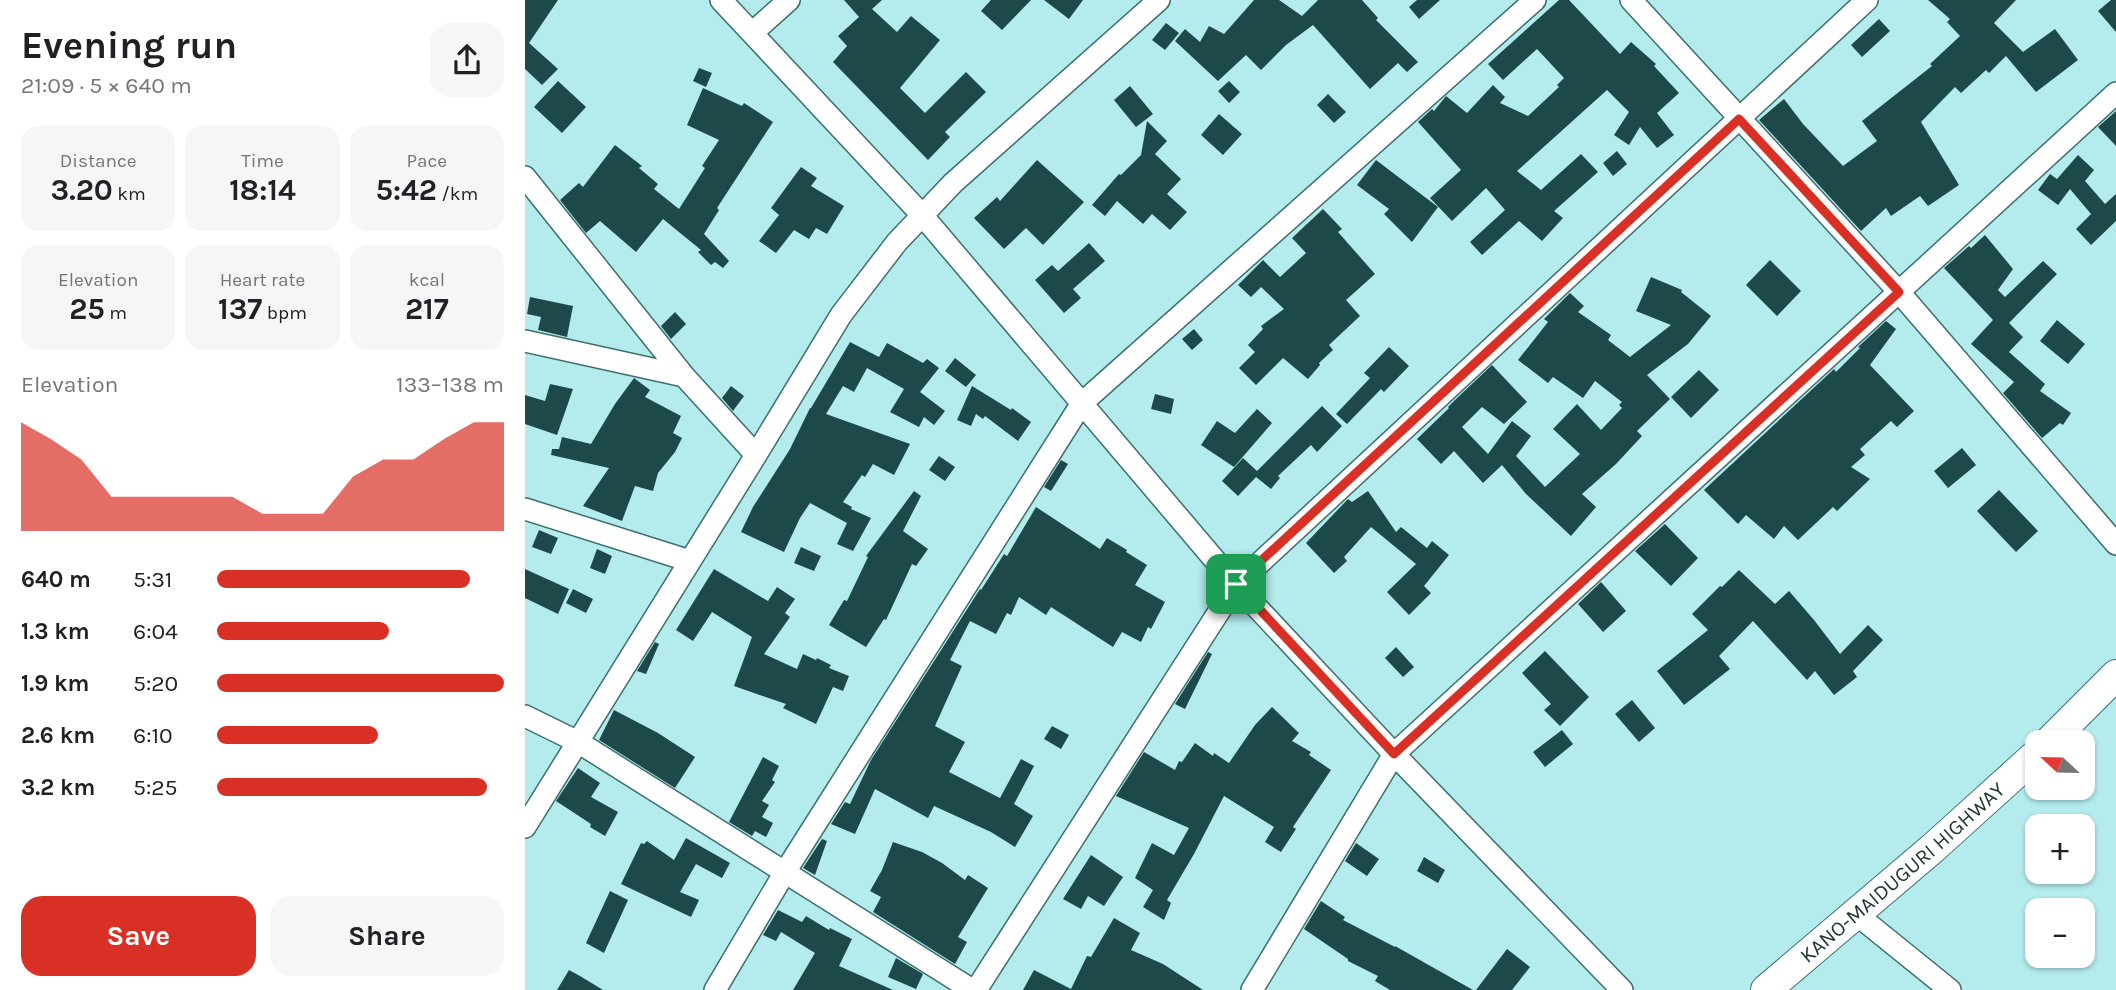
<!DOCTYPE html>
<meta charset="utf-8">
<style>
body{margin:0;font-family:Karla,sans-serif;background:#f6f6f6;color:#202124;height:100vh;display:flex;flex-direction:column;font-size:26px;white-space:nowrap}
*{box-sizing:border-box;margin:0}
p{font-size:23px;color:#757577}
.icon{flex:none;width:38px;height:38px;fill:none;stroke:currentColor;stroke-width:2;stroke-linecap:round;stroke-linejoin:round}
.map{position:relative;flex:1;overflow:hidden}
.drawer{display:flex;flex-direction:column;background:#fff;width:525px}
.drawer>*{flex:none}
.needle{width:46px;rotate:292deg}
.buttons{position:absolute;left:1500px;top:730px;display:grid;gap:14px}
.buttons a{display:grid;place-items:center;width:70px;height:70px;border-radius:14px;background:#fff;box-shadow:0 2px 5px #0004;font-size:35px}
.pin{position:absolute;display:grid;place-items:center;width:60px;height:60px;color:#fff;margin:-30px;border-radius:14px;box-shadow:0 4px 10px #0006}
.round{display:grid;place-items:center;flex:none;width:74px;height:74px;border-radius:21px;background:#f6f6f6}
.overview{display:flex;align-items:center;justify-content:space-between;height:119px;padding:0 21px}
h1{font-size:38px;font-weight:700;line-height:52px}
.metrics{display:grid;grid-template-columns:repeat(3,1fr);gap:10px;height:119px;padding:7px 21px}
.metrics div{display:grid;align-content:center;border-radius:18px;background:#f6f6f6;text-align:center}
.metrics b{font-size:30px;font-weight:700}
.metrics small{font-size:19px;font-weight:400}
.metrics p{font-size:19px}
.chart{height:196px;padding:14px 21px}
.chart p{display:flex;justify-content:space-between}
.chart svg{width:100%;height:126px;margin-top:7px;fill:#d93025;opacity:.7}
.primary-button{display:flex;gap:14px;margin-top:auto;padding:14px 21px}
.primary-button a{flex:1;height:80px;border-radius:21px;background:#d93025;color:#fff;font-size:28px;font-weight:700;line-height:80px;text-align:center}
.primary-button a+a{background:#f6f6f6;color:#202124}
ul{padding:0 21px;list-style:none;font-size:23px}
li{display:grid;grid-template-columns:112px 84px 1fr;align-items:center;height:52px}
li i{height:18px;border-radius:9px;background:#d93025}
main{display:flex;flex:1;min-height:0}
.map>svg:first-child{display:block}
.building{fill:#1d494a}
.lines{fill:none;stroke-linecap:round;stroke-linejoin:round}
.minor-casing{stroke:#3b6f70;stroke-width:24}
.highway-casing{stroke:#3b6f70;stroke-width:32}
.minor{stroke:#fff;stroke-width:21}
.highway{stroke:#fff;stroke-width:30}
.route-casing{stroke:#fff;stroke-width:14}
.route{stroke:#d93025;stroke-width:9}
.labels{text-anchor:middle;stroke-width:7;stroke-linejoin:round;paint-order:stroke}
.street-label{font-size:21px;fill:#223838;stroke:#fff}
</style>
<main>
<section class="drawer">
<div class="overview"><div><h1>Evening run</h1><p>21:09 · 5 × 640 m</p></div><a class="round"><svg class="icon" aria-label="share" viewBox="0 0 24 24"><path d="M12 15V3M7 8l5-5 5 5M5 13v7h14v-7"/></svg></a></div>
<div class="metrics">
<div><p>Distance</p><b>3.20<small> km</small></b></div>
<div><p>Time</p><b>18:14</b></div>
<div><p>Pace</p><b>5:42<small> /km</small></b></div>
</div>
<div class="metrics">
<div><p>Elevation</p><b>25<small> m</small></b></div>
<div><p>Heart rate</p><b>137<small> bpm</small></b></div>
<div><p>kcal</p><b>217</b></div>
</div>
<div class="chart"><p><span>Elevation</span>133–138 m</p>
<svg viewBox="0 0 160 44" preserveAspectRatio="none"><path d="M0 44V6L10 12L20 19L30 32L40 32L50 32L60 32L70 32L80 38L90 38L100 38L110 25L120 19L130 19L140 12L150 6L160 6V44z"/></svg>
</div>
<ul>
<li><b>640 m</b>5:31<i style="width:88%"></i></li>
<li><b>1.3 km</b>6:04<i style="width:60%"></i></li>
<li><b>1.9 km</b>5:20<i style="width:100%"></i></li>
<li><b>2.6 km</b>6:10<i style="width:56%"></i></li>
<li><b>3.2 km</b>5:25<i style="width:94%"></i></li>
</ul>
<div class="primary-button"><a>Save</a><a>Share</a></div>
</section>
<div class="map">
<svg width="1591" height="990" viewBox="0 0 1591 990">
<rect width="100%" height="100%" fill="#b4ebec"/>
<!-- building -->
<path class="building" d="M0,0h33l-29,43 29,26 -16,16 -17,-16z
M319,0h38l-10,9 25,23 14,-16 29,24 -40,48 25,25 41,-41 20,20 -41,40 5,5 -22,23 -95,-98 14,-16 -9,-10 21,-19z
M466,0h40l-29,30 -21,-19z
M519,0h39l-14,19z
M729,0h25l23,16 16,-16h44l16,18 -2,2 42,42 -11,10 -9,-9 -28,26 -57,-64 -27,20 -25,25 -15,-15 -28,26 -43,-40 10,-12 15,13 9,-16 15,8z
M892,0h23l-21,19 -10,-12z
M1034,0h10l51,54 11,-12 25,22 -2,2 25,27 -22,20 17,22 -17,13 -17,-21 -11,18 -15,-10 15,-23 -22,-22 -90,81 24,19 40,-36 17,18 -44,39 9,7 -21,23 -23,-20 -37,34 -12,-13 35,-32 -19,-22 -34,33 -22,-23 31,-28 -43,-48 14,-13 2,2 12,-15 21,17 26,-28 12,12 -5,6 28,13 31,-29 -2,-2 7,-7 -27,-29 -34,31 -15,-16z
M1403,0h88l-22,23 29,29 32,-23 23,31 -42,32 -30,-36 -17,17 -3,-3 -25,23 -6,-6 -34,35 38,63 -31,21 -8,-10 -29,20 -5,-8 -25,23 -102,-111 25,-21 19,25 40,42 34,-25 -15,-20 70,-55 -2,-2 30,-28 -13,-14 3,-3z
M1586,0h5v32l-18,-21z
M1354,19l11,12 -28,26 -11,-12z
M641,23l13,10 -14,17 -13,-10z
M174,68l13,5 -6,14 -13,-6z
M33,81l28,26 -24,26 -28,-26z
M704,81l11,11 -11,11 -11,-12z
M605,86l23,28 -17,13 -22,-27z
M178,88l39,18 2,-3 29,19 -56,86 2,2 -15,24 25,27 -6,7 -8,-6 -4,3 -13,-13 3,-2 -38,-31 -27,33 -36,-31 -14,12 -26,-33 19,-17 4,4 32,-42 27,21 -3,2 19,16 -4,5 25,20 26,-41 -3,-2 17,-26 -32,-15z
M803,94l18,18 -12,11 -17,-18z
M1591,111v35l-18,-19z
M694,114l23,20 -19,21 -22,-20z
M622,121l20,20 -12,13 26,25 -14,15 20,18 -17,18 -18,-16 -9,10 -26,-23 -12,15 -13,-11 27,-31 2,1 20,-20z
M1092,151l10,13 -14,12 -10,-13z
M1553,155l16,15 -9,11 20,23 11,-10v27l-25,24 -15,-16 15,-15 -21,-25 -12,16 -20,-15 12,-16 7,5z
M512,160l47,42 -41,43 -17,-17 -22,21 -30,-31 23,-21 3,4z
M851,160l62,47 -26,35 -28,-28 5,-5 -32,-24z
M276,167l16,11 -6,8 33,20 -17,28 -11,-6 -7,11 -15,-9 -18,23 -17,-12 20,-26 -8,-7z
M798,209l19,20 -4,3 37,42 -29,26 14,16 -31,29 4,5 -14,13 1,2 -12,14 -25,-21 -27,27 -17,-17 16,-16 -7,-7 15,-16 -2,-3 23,-17 -23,-22 -10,10 -13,-12 25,-25 17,17 26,-24 -14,-15z
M1460,235l28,34 -15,21 7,7 38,-36 14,13 -48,49 14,14 -14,15 36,32 -5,7 31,22 -8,12 -3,-2 -18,15 -39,-45 11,-11 -43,-38 22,-24 -49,-52 25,-22 2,2z
M564,243l16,18 -32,28 8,9 -17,15 -29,-33 17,-15 6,6z
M1245,260l31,31 -24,25 -31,-31z
M1126,277l31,13 -1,2 30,24 -23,28 -41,31 23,24 -33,32 5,5 -26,28 -34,30 14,13 -25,29 -45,-42 -24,-29 -19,18 -29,-32 -13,13 -24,-25 32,-31 -1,-1 7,-7 37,-35 35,37 -23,22 -22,-17 -20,20 26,27 24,-33 19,15 -15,20 29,31 35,-33 -27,-25 24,-25 24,26 21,-22 -3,-3 3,-3 -27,-21 -12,17 -30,-21 -5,6 -30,-23 30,-38 -4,-3 26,-26 14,13 -6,6 33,23 -3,5 22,17 41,-32 -35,-14z
M5,297l43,9 -6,31 -29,-7 3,-13 -14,-3z
M150,312l11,12 -15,15 -10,-13z
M1532,320l28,24 -17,20 -28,-23z
M1361,321l10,8 -26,36 44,46 -17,16 -6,-6 -31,28 5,6 -14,12 19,12 -33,32 -4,-4 -35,33 -14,-14 -10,13 -28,-24 -8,9 -34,-34 130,-121 2,3 24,-24 -2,-1z
M669,329l9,11 -11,10 -10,-11z
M325,342l29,15 8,-14 36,20 4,-4 12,9 -19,24 25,19 -11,14 -10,-8 -5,10 -29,-15 14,-23 -37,-21 -13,24 -11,-6 -17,28 84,30 -16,31 -21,-11 -8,13 -3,-2 -19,27 9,5 -1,2 20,9 -18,33 -16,-7 10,-21 -37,-20 -10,15 -16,34 -43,-20 12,-25 37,-58 20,-41h1z
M864,347l20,19 -25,26 -3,-3 -34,35 -11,-10 34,-36 -6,-5z
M430,358l21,17 -10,12 -21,-16z
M1174,370l20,20 -28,28 -20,-21z
M109,378l16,12 -5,7 36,19 -8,17 9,5 -7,14 -17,21 -5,18 -18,-5 -13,35 -39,-15 26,-38 -58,-13 1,-6h7l3,-12 29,7 24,-40z
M25,384l23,5 -16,46 -32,-11v-29l20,6z
M206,386l13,10 -11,15 -11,-13z
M447,386l39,24 1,-2 19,14 -13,19 -33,-25 -2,3 -7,-5 -5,12 -14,-6z
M630,394l19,5 -3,15 -20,-5z
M797,406l20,20 -25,26 -6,-7 -33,31 2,2 -9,11 -15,-12 -18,19 -16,-15 21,-23 14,13z
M732,409l15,14 -38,44 -33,-22 16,-24 18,12z
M1437,448l14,17 -28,23 -14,-17z
M414,456l16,11 -10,14 -16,-11z
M536,460l7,4 -17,27 -7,-4z
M1474,490l39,41 -22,21 -39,-41z
M389,491l7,5 -18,35 25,18 -12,17 -4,-2 -26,56 -2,-1 -18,28 -37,-22 15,-25 3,1 21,-44 -2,-1z
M843,491l28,41 5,-5 26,21 5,-7 17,14 -25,31 7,7 -22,22 -22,-23 29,-28 -45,-37 -27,30 3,4 -13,12 -28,-30 42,-44 4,3z
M511,507l64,42 7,-11 20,12 -1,2 21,13 -12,20 30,17 -14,27 -3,-2 -7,15 -19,-10 -9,15 -62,-40 -5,8 -27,-18 -8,18 -4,-2 -11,21 -26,-13 -20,39 12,6 -27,60 30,16 -16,30 51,26 21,-39 13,7 -20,38 19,12 -18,31 -24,-15 -57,-26 -6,12 -53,-29 -20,45 -24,-10 14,-22 5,2 21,-44 109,-171 1,1 23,-36 3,2z
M1140,524l33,34 -27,28 -36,-35z
M14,530l19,8 -7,16 -19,-7z
M276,547l20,9 -7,15 -20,-8z
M72,549l15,7 -7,18 -15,-6z
M0,569l44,20 -11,25 -33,-16z
M189,569l54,32 9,-14 18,12 -10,14 5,4 -26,37 33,15 6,-15 13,6 1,-2 14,7 -2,3 20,8 -6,15 -10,-4 -17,37 -33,-16 3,-4 -52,-18 18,-49 -40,-25 -19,29 -17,-11z
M1214,570l36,34 14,-13 25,29 26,34 28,-29 15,15 -30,31 4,6 -23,18 -19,-24 -8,9 -54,-59 -34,35 11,13 -46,36 -27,-34 51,-41 -16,-16 28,-28 2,1z
M1076,582l25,29 -23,21 -25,-28z
M48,589l20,10 -7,14 -20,-10z
M130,642l4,2 -13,30 -9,-3z
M871,647l18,20 -11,10 -18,-19z
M1020,651l44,46 -29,29 -16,-16 7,-6 -29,-31z
M683,652l4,2 -27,55 -10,-5z
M1107,700l23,28 -16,14 -24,-28z
M747,707l27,26 -7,8 19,11 -2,3 22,15 -38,57 3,2 -15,23 -16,-10 9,-15 -50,-31 -30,58 -27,46 4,3 -7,17 -21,-13 10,-17 -18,-12 17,-35 22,12 15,-27 -73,-32 28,-44 31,18 4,-9 3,1 13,-19 18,13 1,-3 15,10 26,-38z
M89,710l44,23 37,24 -20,31 -76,-48z
M527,726l17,9 -8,14 -17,-10z
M1037,730l11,14 -28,23 -12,-15z
M238,757l16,9 -7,14 3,2 -13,19 7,4 -7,12 11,6 -7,14 -11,-6 -3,5 -23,-14z
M53,768l22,15 -9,14 27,15 -13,24 -15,-9 1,-3 -35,-23z
M161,838l44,25 -8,15 -26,-14 -16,28 19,8 -8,17 -70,-33 20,-41 3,1 3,-3 27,19z
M297,839l5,2 -12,34 -12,-7z
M368,842l29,10 20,11 23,17 3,-5 20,13 -30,49 9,5 -12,22 -82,-52 8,-15 -11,-6 12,-21z
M831,843l23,16 -12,17 -22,-15z
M566,855l32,22 -19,29 -16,-10 -7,13 -18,-10z
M899,857l21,13 -7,13 -21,-12z
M85,891l18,9 -24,53 -18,-10z
M796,901l24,16 -2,3 52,27v-1l78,44h-83l-15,-9 3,-5 -30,-15v-2l-44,-30z
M253,910l24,12 4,-6 23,14 1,-2 22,11 -13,27 54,24h-100l22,-37 -34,-21 -5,9 -13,-6z
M589,918l26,15 -9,17 32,14 40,26h-180l11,-20 37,19 16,-33 4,1z
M982,949l23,18 -18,23h-36z
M371,958l27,16 -7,15 -28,-12z
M44,970l11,6 23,14h-46z"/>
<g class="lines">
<defs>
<path id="minor" d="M196,0l201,215 314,370 158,169 228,236
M1106,0l268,292 217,252
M227,33l37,-33
M0,177l159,199 72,79
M0,341l159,35
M0,509l165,52
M0,716l53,26 394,248
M0,827l231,-372 85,-140 56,-73 56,-59 206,-183
M1331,914l94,76
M190,990l70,-118 297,-469 453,-403
M451,990l260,-405 631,-585
M727,990l142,-236 722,-661"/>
<g id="highway">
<path d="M1524,742l67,-67"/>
<path id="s1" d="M1241,990l167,-142 104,-94"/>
</g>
</defs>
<!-- minor casing -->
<use href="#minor" class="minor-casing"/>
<!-- highway casing -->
<use href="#highway" class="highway-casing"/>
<!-- minor -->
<use href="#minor" class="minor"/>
<!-- highway -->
<use href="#highway" class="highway"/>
</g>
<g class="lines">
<defs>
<path id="route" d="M1214,119l160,173 -505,462 -158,-170z"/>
</defs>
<!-- route casing -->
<use href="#route" class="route-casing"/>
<!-- route -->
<use href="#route" class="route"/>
</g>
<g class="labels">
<!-- street labels -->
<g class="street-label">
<text dy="7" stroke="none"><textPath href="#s1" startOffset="180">KANO-MAIDUGURI HIGHWAY</textPath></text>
</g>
</g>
</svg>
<div class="buttons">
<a><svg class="needle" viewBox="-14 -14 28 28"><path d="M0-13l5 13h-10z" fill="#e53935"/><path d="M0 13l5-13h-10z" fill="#757577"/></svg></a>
<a>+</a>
<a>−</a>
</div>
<div class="pin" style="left:711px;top:584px;background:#1e9e55"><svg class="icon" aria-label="arrive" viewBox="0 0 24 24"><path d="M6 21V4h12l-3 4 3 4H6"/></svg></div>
</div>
</main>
